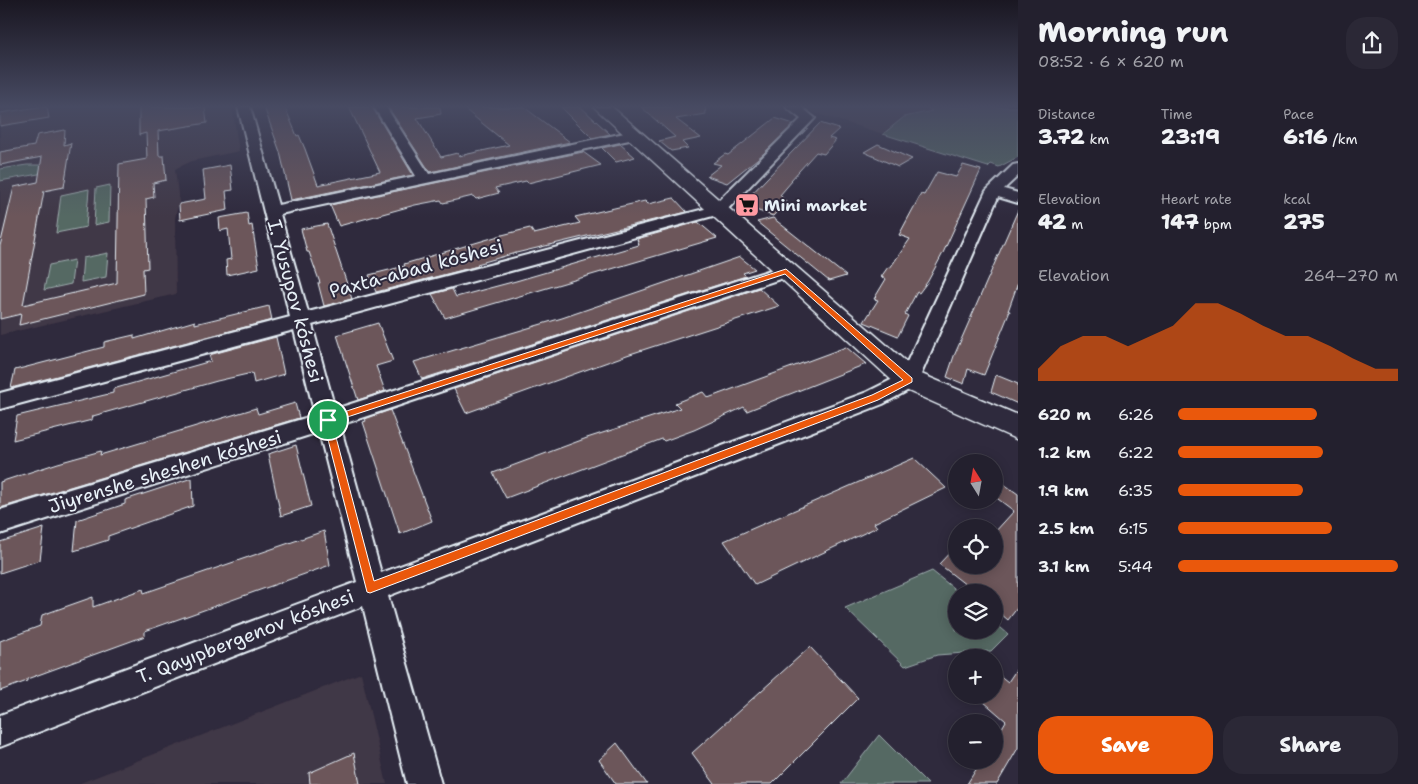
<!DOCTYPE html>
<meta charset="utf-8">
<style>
body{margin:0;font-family:"Shantell Sans",sans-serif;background:#2b2836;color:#f1f3f6;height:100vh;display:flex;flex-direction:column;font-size:19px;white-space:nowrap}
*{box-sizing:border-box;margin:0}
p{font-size:16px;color:#a3a3aa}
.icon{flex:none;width:28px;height:28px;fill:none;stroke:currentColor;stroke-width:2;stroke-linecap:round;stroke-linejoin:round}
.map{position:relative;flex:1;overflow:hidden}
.side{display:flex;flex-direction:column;background:#23202e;width:400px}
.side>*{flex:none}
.needle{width:32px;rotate:349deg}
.buttons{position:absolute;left:948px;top:454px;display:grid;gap:10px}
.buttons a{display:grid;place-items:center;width:55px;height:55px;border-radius:50%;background:#23202e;box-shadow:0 2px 12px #0003,0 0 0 1px #403e4a;font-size:25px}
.pin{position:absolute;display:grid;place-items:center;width:42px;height:42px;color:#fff;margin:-21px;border:2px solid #fff;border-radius:50%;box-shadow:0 1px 5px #0007}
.round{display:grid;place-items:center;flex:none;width:52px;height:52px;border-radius:20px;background:#2b2836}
.headline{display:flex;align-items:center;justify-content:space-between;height:85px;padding:0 20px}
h1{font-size:28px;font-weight:800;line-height:38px}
.figures{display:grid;grid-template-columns:repeat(3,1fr);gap:8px;height:85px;padding:5px 20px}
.figures div{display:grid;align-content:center}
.figures b{font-size:21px;font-weight:800}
.figures small{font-size:14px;font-weight:400}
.figures p{font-size:14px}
.chart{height:140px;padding:10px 20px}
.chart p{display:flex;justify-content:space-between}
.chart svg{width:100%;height:90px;margin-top:5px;fill:#ea580c;opacity:.7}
.cta{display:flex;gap:10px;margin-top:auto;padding:10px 20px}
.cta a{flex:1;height:58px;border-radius:20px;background:#ea580c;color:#fff;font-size:20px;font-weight:800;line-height:58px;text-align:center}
.cta a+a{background:#2b2836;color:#f1f3f6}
ul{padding:0 20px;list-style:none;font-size:16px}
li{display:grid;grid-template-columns:80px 60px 1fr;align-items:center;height:38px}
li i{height:12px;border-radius:6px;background:#ea580c}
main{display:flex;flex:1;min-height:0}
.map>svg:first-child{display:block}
.built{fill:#413746}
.green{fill:#546964;stroke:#9eadae}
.building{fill:#6c565a;stroke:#e8f1f8}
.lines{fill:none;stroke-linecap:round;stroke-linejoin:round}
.minor-casing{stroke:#e8f1f8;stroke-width:4}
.major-casing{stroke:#e8f1f8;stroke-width:3}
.minor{fill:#2f2a3d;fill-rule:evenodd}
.major{fill:#2f2a3d;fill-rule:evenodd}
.route{fill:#ea580c;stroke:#fff;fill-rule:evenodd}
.labels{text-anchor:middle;stroke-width:4;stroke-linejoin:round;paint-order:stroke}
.far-poi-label{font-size:16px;font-weight:bold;fill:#e8f1f8;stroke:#2f2a3d;text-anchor:start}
.street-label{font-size:19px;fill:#e8f1f8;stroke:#2f2a3d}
</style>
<main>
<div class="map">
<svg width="1018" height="784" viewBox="0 0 1018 784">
<rect width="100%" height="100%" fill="#2f2a3d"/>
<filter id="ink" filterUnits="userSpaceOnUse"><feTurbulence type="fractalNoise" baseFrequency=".02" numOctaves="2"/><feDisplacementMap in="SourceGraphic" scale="10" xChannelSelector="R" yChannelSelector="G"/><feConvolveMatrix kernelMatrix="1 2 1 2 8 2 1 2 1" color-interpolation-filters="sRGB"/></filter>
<g filter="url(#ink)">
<!-- built -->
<path class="built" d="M0,107h232l7,44 -47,10 -17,8 4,33 -4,16 1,76 -176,41z
M810,107h116l7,4 -29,6 -21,17 -75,-23z
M361,673l26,111h-309z"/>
<!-- green -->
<path class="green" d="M926,107h92v50l-19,10 -8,-3 -3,3 -105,-33 21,-17 28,-6z
M27,165h27l1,6 -55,10v-12z
M110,185l-1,37 -15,3 2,-37z
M89,189l-3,38 -30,6 5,-38z
M108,253l-2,24 -25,5 2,-24z
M74,260l-3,24 -27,6 5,-25z
M932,571l26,21 -2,38h38v-8l14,12 -17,17 -54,4 -32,11 -60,-58z
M879,735l49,49h-87z"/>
<!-- building -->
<path class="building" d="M38,107h9l2,11 -49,8v-13z
M139,107h66l2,16 -49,8 1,25h5l2,24 -13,3 1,14 -8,2 2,69 -5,1 1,25 -125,31 2,-11 -21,5v-73l14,-59 24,-5 4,-25 -42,8v-13l34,-6 3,-11 28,-5 -1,15 7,-2 -7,44 -20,4 -21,114 94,-22 2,-119 28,-5 -1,-26 -7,2z
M264,107h21l12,29 2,-1 6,14 13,36 62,-13 -31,-65h23l41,68 -122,25 -11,-48z
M388,107h52l1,7 -24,4 24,39 16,-4 2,3 50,-11 -47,-38h62l46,35 -140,30z
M561,107h20l29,27 -18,4z
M641,107h64l1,7 -30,5 25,19 -19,4 6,6 -17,3 -12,-10 16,-4z
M775,118l19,6 -32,31 -35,28 -20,-7 14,-11 -8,-2 12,-9 3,1z
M820,123l19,6 -10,9 7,2 -12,14 -8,-2 -25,28 1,1 -12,14 6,7 -13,14 -32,-11z
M620,144l15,13 -19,5 -14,-14z
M878,144l34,15 -14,8 -34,-15z
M583,152l18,13 -73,18 -2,-2 -31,7 4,5 -23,6 -3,-3 -30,7 -2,-3 -26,5 -76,21 -9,-21z
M230,165l3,25 -7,1 2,19 -48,10 -1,-16 27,-5 -3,-29z
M963,165l18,5 -38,83 -15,28 -9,12 -2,-1 -12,22 3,2 -10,20 -34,-14 14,-22 -4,-1 12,-20 -5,-2 7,-10 2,1 20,-29 -11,-4 22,-41 3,1 13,-23 19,5z
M674,198l13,14 -175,42 -35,10 1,2 -102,26 -7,-17 36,-9 -1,-2 98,-29 28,-7 4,6 46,-11 -5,-6 70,-16 3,3z
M1018,210v73l-10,28h2l-26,64 -16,-6 -4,15 -17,-7 7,-21z
M247,213l2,13 3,-1 7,43 -32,7 -1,-15 5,-1 -3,-30 -8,2 -1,-13z
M773,218l24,19 49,39 -17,5 -72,-59z
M698,222l19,16 -272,80 -13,-24 20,-5 4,8 60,-16 123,-36 -2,-6z
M327,224l25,75 -28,7 -6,-23h2l-11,-31h-2l-6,-23z
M740,257l15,12 -12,4 3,3 -324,103 -8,-17 148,-44z
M759,288l20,18 -152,49 -161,58 -12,-24z
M269,306l3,14 -261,68 4,-18 89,-23v-5l30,-7v4l61,-18v3z
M378,323l15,38 -17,5 9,25 -27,9 -21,-65z
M276,337l8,37 -30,9 -2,-10 -35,8 -124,35 -1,4 -79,20 4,-24 96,-23v-4l98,-28 -2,-6z
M846,347l20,17 -119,47 -3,-4 -50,23 -30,11 -2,-2 -156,59 -13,-25 94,-35 93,-30 -5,-5 28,-11 5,6z
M996,375l22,9v20l-27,-12z
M295,403l4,15 -299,90v-26l58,-19 43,-12 -1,4 156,-47 2,6z
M390,410l42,111 -32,13 -37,-112 3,-1 -1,-2z
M296,445l15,61 -30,10 -13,-62z
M914,458l32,30 -72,35 3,4 -122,58 -31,-44z
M994,477l24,17v113l-10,13 -14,-12v-16h-19l-36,-28 17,-18v19h38v-32l20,-22 -20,-15z
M192,478l1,28 -85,30v4l-34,11 3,-31 48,-16v-4z
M44,528l-4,32 -40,13v-31z
M324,531l6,34 -185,66v5l-118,43v2l-27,10v-50l40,-15 2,-11 51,-18v10l50,-18 1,4z
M810,647l48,51 -86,86h-57l-23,-31z
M1018,667v81l-21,36h-30l15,-24h12v-19l12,-20 -30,-26h18v-24l14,11z
M617,743l30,41h-31l-17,-24z
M354,753l6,31h-50l-1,-11z"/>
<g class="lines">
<defs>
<path id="minor" d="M238,107h12l28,98 138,-29 -42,-69h12l43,67 205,-43 7,4 -7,4 -354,75 28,98 404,-105 89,-88 -15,-12h15l14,11 -91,95 -412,112 23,84 445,-142h12l3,4 -3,4 -452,150 41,148 486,-181 34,-17 85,-184 27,-26 5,-1v12l-14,13 14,4v10l-20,-6 -82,189 -33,18 -495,192 53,188h-34l-44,-178 -363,141v-32l357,-133 -38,-150 -319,102v-24l315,-95 -21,-85 -294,79v-16l290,-76z"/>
<path id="major" d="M594,107h18l307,266 99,42v25l-119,-53z"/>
</defs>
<!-- minor casing -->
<use href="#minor" class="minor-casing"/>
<!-- major casing -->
<use href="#major" class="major-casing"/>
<!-- minor -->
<use href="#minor" class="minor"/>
<!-- major -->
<use href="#major" class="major"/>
</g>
</g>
<!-- sky -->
<linearGradient id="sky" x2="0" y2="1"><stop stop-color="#1a1722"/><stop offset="0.49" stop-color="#474a62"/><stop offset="1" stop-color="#474a62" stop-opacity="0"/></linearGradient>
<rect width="1018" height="217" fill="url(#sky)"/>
<!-- route -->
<path class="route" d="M786,269l126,109v4l-34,18 -508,193 -3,-1 -44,-172 2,-2zM785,274l118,106 -31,15 -498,186 -42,-159z"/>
<!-- icons -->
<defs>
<symbol id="supermarket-square" viewBox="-11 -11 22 22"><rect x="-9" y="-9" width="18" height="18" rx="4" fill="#ff9aa2" stroke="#2f2a3d"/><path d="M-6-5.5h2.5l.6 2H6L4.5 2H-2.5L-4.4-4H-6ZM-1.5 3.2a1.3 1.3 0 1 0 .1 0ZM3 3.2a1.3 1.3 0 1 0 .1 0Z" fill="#111"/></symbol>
</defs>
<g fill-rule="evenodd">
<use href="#supermarket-square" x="733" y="191" width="28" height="28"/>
</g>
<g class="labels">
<!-- far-poi labels -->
<g class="far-poi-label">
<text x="764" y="211">Mini market</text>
</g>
<!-- street labels -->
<g class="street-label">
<text transform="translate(416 268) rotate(-15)" y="7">Paxta-abad kóshesi</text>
<text transform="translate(296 301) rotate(75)" y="7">I. Yusupov kóshesi</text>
<text transform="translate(165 471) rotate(-17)" y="7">Jiyrenshe sheshen kóshesi</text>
<text transform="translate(245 636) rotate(-21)" y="7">T. Qayıpbergenov kóshesi</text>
</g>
</g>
</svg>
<div class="buttons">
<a><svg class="needle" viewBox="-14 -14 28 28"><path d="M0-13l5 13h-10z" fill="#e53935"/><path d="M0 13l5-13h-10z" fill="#a3a3aa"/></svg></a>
<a><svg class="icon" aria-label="locate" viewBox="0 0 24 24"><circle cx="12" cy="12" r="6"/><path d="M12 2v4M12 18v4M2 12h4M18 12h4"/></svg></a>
<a><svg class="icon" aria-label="layers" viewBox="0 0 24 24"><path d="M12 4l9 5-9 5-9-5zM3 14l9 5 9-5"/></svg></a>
<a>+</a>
<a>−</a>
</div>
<div class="pin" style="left:328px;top:420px;background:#1e9e55"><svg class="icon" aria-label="arrive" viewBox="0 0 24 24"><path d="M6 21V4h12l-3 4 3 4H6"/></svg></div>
</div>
<section class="side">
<div class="headline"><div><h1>Morning run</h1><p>08:52 · 6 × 620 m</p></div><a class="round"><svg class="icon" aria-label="share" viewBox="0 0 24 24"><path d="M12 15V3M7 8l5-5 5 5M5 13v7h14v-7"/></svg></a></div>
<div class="figures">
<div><p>Distance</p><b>3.72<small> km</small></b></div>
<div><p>Time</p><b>23:19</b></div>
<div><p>Pace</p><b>6:16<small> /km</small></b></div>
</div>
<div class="figures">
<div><p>Elevation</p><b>42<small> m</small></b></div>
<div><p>Heart rate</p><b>147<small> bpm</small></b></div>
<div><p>kcal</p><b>275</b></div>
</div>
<div class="chart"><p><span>Elevation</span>264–270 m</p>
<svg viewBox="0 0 160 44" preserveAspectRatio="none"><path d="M0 44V38L10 27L20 22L30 22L40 27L50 22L60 17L70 6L80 6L90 11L100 17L110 22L120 22L130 27L140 33L150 38L160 38V44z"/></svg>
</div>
<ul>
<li><b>620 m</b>6:26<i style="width:63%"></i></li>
<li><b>1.2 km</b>6:22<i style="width:66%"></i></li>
<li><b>1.9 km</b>6:35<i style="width:57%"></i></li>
<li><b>2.5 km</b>6:15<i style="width:70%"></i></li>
<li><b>3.1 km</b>5:44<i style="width:100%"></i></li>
</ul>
<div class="cta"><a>Save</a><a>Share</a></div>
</section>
</main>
